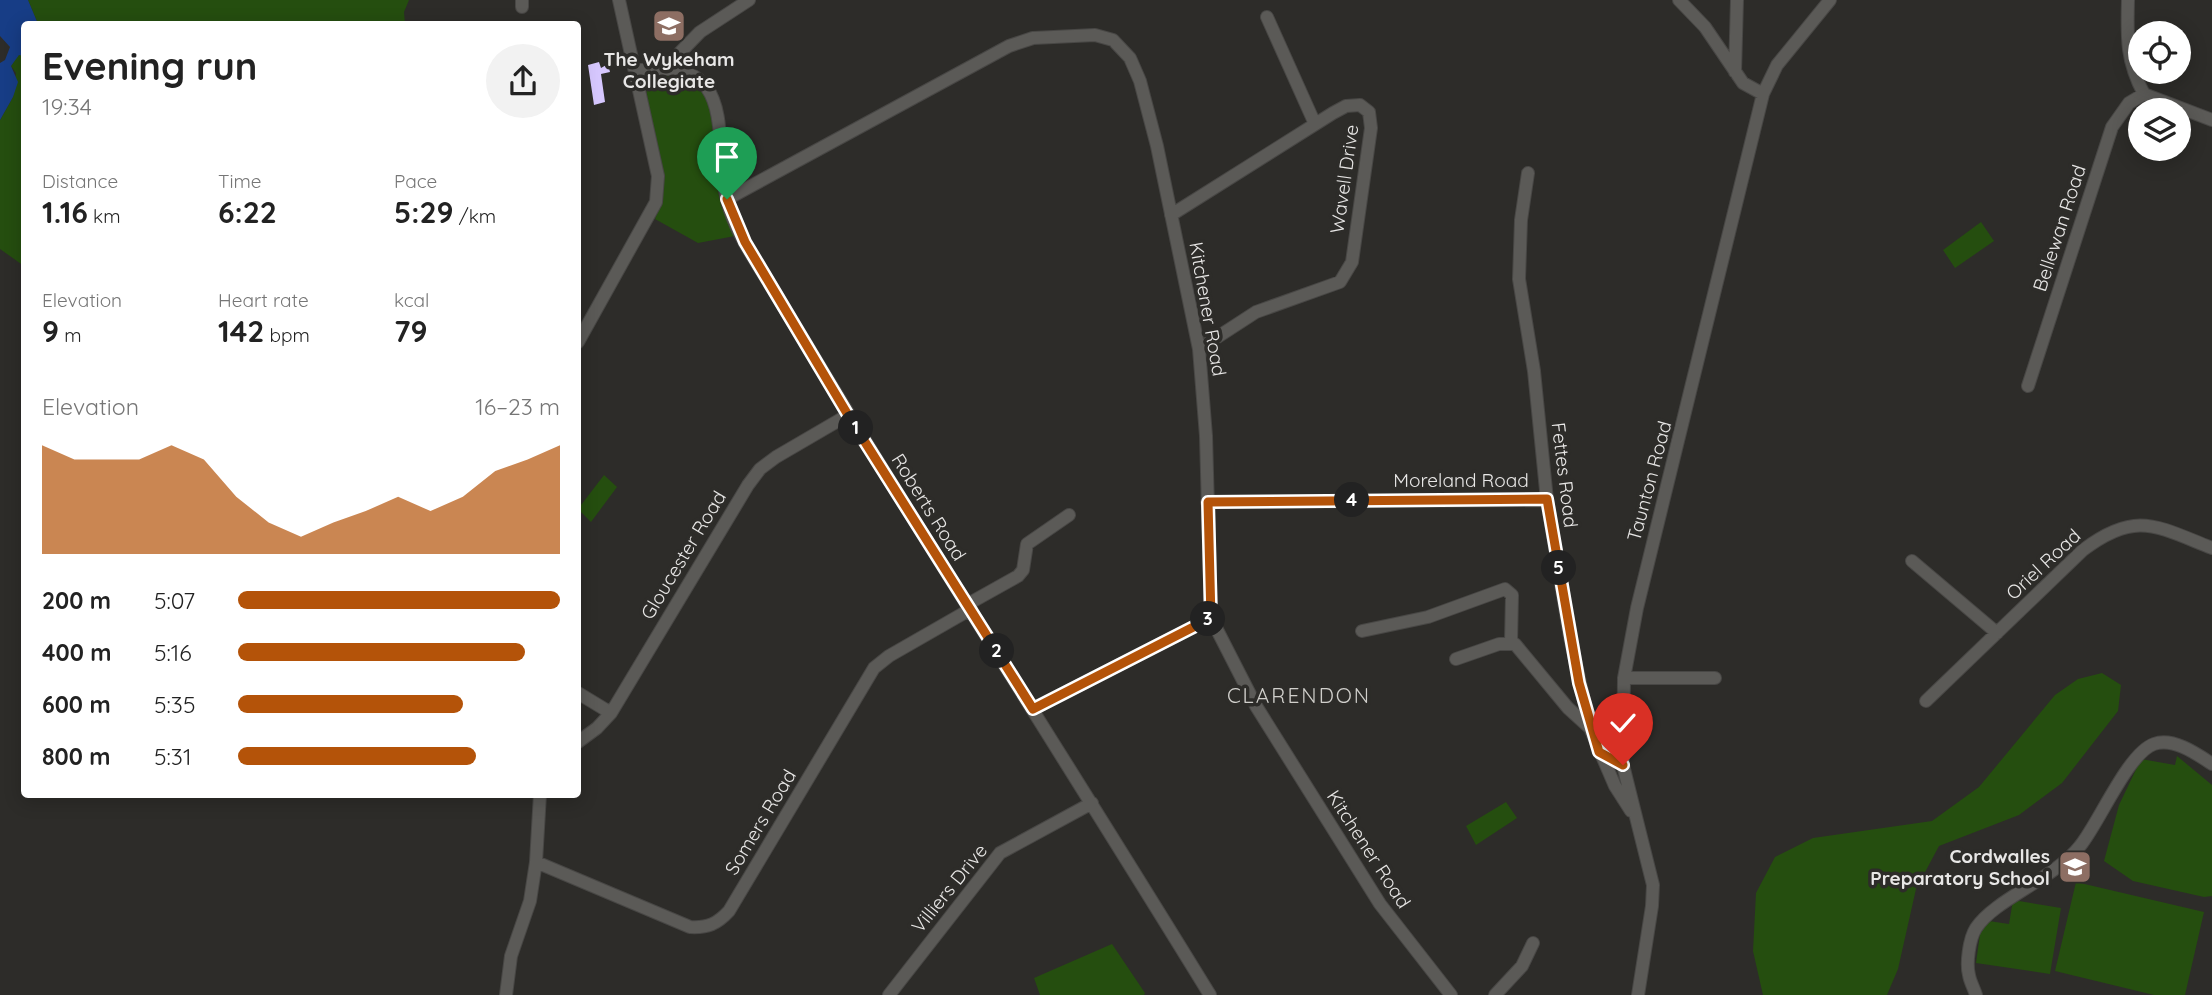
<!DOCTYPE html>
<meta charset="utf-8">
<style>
body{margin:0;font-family:Quicksand,sans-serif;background:#f2f2f2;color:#222;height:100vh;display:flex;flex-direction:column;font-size:26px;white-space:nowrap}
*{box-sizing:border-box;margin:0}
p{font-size:23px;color:#767676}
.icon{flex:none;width:38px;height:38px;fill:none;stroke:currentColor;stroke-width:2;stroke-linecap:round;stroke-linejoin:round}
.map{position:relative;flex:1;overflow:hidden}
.drawer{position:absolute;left:21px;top:21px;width:560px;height:777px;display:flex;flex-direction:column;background:#fff;border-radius:7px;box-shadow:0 4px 18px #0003}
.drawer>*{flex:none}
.buttons{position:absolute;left:2128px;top:21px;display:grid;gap:14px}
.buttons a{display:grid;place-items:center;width:63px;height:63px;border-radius:50%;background:#fff;box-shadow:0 4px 18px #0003;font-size:35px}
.pin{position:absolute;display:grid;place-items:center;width:60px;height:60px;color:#fff;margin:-72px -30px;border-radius:50% 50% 50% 0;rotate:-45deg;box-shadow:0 0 7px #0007}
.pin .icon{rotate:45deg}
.km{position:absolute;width:35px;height:35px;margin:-18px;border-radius:50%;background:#222;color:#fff;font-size:19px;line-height:35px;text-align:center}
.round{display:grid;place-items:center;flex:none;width:74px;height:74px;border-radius:37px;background:#f2f2f2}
.summary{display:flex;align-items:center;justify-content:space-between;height:119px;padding:0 21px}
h1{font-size:38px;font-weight:800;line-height:52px}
.figures{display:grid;grid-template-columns:repeat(3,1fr);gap:10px;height:119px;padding:7px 21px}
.figures div{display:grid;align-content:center}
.figures b{font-size:30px;font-weight:800}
.figures small{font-size:19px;font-weight:400}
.figures p{font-size:19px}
.chart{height:196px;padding:14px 21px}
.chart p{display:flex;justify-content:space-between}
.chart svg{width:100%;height:126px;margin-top:7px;fill:#b45309;opacity:.7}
ul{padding:0 21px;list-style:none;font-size:23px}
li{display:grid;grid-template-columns:112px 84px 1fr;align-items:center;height:52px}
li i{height:18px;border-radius:9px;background:#b45309}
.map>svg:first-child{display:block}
.green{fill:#254e0f}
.water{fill:#173d86}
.building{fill:#d6c7fe}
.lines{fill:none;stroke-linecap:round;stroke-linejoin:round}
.minor-casing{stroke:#484745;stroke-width:14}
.minor{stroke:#5b5a57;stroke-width:12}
.route-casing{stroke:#fff;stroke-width:14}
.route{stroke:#b45309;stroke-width:9}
.labels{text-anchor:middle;stroke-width:7;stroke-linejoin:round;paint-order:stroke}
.poi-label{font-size:19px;font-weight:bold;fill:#e8e7e6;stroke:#2d2c29}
.street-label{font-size:19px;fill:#e8e7e6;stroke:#2d2c29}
.neighbourhood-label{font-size:21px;letter-spacing:2px;fill:#d0cfcb;stroke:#2d2c29}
</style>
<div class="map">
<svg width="2212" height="995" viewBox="0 0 2212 995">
<rect width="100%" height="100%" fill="#2d2c29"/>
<!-- green -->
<path class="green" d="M28,0h381l-5,12 1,12h-367z
M19,54l5,2v210l-24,-17v-129l13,-23 3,-24 -5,-7z
M655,75l30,1 23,22 11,69 -2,18 4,21 14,30 -37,7 -43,-24 5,-14 -14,-119z
M1981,222l13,19 -39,27 -12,-18z
M604,475l13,12 -26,35 -13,-13z
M2102,673l19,12 -3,26 -56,72 -43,32 -80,31 -23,43 -18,80 -11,26h-124l-10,-44 3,-58 19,-36 38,-19 119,-17 47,-34 76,-92 23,-16z
M2177,756l35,29v111l-8,1 -71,-16 -29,-20 15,-56 22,-46 34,6z
M1506,802l11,16 -41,27 -10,-19z
M2076,882l128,30 -19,83h-31l-99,-24z
M2013,900l48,8 -11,66 -74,-11 6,-43 27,4z
M1112,944l33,49 -1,2h-104l-6,-17z"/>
<!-- water -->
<path class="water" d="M0,0h28l10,24h-14v32l-5,-1 -8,11 7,16 -5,15 -13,23v-57l5,-3 5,-13 -10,-11z"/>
<!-- building -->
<path class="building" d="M599,62l2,6 7,-4 2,8 -9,2 4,28 -11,3 -6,-40z"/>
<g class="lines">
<defs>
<path id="minor" d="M522,0v7
M1679,0l26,27 38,56 20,11
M2128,0c-1,37 -2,61 16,94l68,26
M1267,17l48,107
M666,67l34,-35 49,-32
M635,71c112,-18 73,75 95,139 10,31 32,60 49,89 140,234 288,463 431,696
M1735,72l2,-72
M1528,173l-7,47 -2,59 15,92 13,129 23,137 20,91 25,58 16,25
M727,199l282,-153 24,-8 62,-3 18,5 17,18 10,23 17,65 42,203 7,87 5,182 45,88 124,198 71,91
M1171,215l162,-102 13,-7 14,-1 9,7 2,16 -19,134 -12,20 -84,30 -57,37
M578,342l78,-140 2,-26 -4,-18 -35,-158
M2028,386l84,-259 17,-24 15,-9
M1207,502l340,-2
M1912,561l85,72
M968,604l50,-28 5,-6 4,-26 42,-29
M1362,631l66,-14 77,-28 7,6 -1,48
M1456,659l43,-15h16l53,64 22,20
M1624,678h91
M578,693l33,20
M1926,701l157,-151c53,-40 73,-24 129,-2
M1033,709l178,-91
M578,742l19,-14 14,-15 137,-228 12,-16 16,-12 72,-42
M536,862l154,65c18,1 27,-3 39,-16l145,-243 15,-12 82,-47
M506,995l5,-39 19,-55 6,-39 4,-68
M889,995l111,-142 92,-50
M1495,995l27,-29 11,-23
M1638,995l14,-89 1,-21 -30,-120 1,-87 13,-70 126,-514 14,-29 53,-65
M1976,995c-2,-7 -6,-13 -7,-20 -3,-11 0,-36 7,-47 19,-29 78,-49 104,-82 19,-23 48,-93 74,-102 19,-7 43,10 58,20"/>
</defs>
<!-- minor casing -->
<use href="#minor" class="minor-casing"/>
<!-- minor -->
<use href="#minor" class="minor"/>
</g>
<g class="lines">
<defs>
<path id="route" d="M727,199l18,43 103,173 185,294 178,-91 -3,-116 339,-3 32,184 20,69 24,13"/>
</defs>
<!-- route casing -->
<use href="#route" class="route-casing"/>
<!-- route -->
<use href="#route" class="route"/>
</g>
<!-- icons -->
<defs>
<symbol id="school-square" viewBox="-11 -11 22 22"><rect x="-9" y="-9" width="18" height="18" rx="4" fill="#8d6e63" stroke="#2d2c29"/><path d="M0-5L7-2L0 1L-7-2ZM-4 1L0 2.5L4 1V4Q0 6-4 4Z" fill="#fff"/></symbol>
</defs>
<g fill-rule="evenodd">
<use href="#school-square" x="650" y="7" width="38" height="38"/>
<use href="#school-square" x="2056" y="848" width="38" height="38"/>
</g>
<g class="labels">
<!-- poi labels -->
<g class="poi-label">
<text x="669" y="66">The Wykeham<tspan x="669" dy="22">Collegiate</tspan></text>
<text x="2050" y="863" text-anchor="end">Cordwalles<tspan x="2050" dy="22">Preparatory School</tspan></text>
</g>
<!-- street labels -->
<g class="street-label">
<text transform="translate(1344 179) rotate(-82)" y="7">Wavell Drive</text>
<text transform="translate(2059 228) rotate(-72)" y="7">Bellewan Road</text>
<text transform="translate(1208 309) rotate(80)" y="7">Kitchener Road</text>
<text transform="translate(1565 475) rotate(83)" y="7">Fettes Road</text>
<text x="1461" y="487">Moreland Road</text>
<text transform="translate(1649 481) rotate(-75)" y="7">Taunton Road</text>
<text transform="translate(929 507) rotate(58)" y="7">Roberts Road</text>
<text transform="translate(683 555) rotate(-59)" y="7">Gloucester Road</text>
<text transform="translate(2043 564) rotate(-43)" y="7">Oriel Road</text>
<text transform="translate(760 822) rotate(-59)" y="7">Somers Road</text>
<text transform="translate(1369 849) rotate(57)" y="7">Kitchener Road</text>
<text transform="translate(949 888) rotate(-51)" y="7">Villiers Drive</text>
</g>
<!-- neighbourhood labels -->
<g class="neighbourhood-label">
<text x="1299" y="703">CLARENDON</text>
</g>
</g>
</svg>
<div class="buttons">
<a><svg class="icon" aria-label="locate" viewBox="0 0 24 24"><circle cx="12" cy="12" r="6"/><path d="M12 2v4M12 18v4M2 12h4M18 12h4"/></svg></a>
<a><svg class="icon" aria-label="layers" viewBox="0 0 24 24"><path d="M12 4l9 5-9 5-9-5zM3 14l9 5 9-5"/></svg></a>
</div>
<div class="pin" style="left:727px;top:199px;background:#1e9e55"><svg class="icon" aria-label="arrive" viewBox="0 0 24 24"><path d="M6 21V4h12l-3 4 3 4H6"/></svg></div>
<div class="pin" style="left:1623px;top:765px;background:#d93025"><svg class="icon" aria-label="check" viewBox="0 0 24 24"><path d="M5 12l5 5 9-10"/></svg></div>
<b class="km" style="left:856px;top:428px">1</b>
<b class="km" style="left:997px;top:651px">2</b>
<b class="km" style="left:1208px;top:619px">3</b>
<b class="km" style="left:1352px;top:500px">4</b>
<b class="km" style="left:1559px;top:568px">5</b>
<section class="drawer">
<div class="summary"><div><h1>Evening run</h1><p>19:34</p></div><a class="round"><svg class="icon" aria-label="share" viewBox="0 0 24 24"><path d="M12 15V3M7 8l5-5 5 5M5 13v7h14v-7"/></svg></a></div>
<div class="figures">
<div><p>Distance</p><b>1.16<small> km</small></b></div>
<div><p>Time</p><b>6:22</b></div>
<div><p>Pace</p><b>5:29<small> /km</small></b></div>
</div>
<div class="figures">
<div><p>Elevation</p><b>9<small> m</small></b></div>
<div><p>Heart rate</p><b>142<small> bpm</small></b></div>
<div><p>kcal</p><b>79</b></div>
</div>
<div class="chart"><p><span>Elevation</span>16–23 m</p>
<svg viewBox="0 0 160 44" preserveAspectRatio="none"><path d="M0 44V6L10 11L20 11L30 11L40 6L50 11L60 24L70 33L80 38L90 33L100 29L110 24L120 29L130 24L140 15L150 11L160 6V44z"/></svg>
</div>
<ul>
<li><b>200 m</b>5:07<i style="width:100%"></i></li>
<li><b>400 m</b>5:16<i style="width:89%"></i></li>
<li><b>600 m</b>5:35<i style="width:70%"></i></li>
<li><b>800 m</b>5:31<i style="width:74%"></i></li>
</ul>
</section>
</div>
